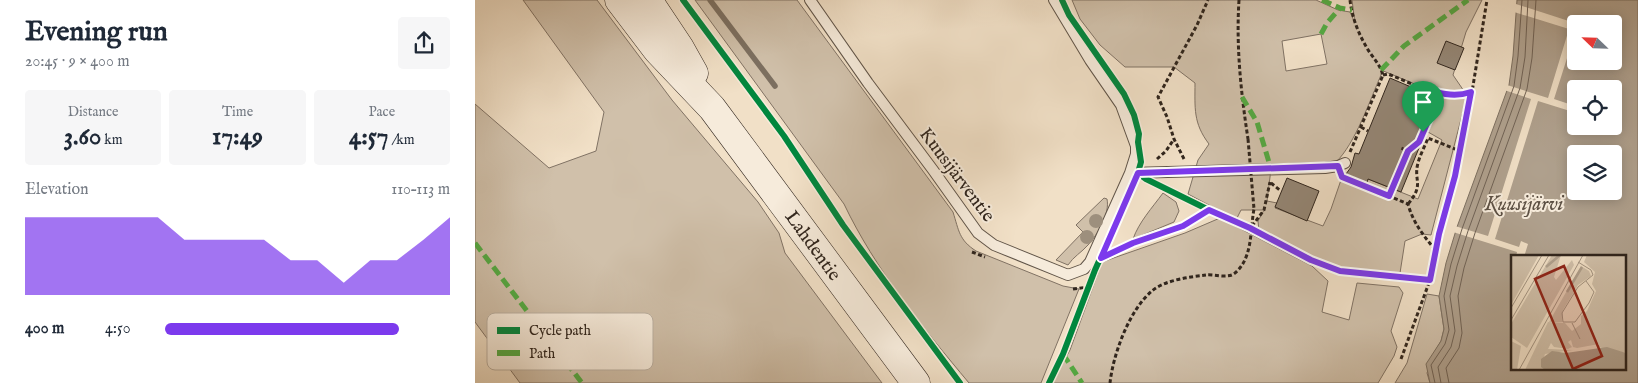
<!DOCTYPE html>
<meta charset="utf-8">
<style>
body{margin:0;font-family:"IM FELL English",serif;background:#f6f6f7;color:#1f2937;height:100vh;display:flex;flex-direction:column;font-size:19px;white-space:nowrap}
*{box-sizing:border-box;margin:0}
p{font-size:16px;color:#747a83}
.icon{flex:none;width:28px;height:28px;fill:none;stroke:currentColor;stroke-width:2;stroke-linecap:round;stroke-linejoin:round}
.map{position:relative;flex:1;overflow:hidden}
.drawer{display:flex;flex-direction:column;background:#fff;width:475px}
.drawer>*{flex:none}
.needle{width:32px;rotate:293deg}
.buttons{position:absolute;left:1092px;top:15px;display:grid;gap:10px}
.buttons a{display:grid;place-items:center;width:55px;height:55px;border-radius:5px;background:#fff;box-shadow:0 2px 12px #0003;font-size:25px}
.pin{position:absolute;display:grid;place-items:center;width:42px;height:42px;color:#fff;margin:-51px -21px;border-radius:50% 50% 50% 0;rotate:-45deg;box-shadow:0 0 5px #0007}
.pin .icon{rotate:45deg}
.round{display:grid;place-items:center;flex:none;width:52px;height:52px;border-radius:5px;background:#f6f6f7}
.headline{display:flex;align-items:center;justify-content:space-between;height:85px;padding:0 25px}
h1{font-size:28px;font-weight:800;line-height:38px}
.figures{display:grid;grid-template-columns:repeat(3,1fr);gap:8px;height:85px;padding:5px 25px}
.figures div{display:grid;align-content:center;border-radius:5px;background:#f6f6f7;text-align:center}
.figures b{font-size:25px;font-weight:800}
.figures small{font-size:14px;font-weight:400}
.figures p{font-size:14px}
.chart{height:140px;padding:10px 25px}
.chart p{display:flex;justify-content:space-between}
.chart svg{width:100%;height:90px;margin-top:5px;fill:#7c3aed;opacity:.7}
ul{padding:0 25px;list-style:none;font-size:16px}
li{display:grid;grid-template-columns:80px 60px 1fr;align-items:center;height:38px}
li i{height:12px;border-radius:6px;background:#7c3aed}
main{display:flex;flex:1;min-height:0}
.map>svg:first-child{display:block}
.green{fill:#d0c0aa;stroke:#807264;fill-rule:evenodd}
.water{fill:#afa08d;stroke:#7c6f60;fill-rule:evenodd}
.pier{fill:#f1e0c7}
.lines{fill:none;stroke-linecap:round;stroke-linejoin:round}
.shore{stroke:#706255;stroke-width:1}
.stream{stroke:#7c6f60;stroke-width:5.5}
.building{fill:#948675;stroke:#30251d}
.service-casing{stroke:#605448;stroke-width:12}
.secondary-casing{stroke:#30251d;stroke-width:29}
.path{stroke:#30251d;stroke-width:3;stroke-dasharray:4 2.5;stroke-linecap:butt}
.service{stroke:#f6ebdb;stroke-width:10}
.secondary{stroke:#f6ebdb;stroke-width:28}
.path-bridge{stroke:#30251d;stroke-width:3;stroke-dasharray:4 2.5;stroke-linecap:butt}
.quiet{stroke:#54aa43;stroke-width:5;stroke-dasharray:10 5;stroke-linecap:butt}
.cycleway-casing{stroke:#f6ebdb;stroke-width:9}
.cycleway{stroke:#00873e;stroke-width:6}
.tree{fill:#9d8f7d}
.route-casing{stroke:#fff;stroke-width:10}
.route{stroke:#7c3aed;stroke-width:6}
.labels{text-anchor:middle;stroke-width:4;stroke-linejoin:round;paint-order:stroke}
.street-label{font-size:19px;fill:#30251d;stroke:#f6ebdb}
.water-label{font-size:20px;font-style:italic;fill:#5c5044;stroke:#f6ebdb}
.inset-river{fill:none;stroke:#afa08d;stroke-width:2.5}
.inset-road{fill:none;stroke:#a49583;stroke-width:1}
.view{fill:#8f2418;fill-opacity:0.15;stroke:#8f2418;stroke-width:2.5}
.inset-edge{fill:none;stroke:#30251d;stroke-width:2.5}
.key{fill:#f6ebdb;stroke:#bbb0a2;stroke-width:1}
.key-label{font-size:14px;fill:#30251d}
</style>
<main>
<section class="drawer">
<div class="headline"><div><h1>Evening run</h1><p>20:45 · 9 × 400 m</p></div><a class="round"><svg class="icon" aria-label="share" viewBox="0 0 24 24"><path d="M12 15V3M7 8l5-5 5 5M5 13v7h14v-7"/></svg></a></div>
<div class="figures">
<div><p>Distance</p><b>3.60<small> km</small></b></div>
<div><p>Time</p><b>17:49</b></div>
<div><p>Pace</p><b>4:57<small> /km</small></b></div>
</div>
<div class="chart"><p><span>Elevation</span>110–113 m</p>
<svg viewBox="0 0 160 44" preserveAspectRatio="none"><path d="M0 44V6L10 6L20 6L30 6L40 6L50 6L60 17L70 17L80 17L90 17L100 27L110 27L120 38L130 27L140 27L150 17L160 6V44z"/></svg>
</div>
<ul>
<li><b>400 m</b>4:50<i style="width:82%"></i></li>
</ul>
</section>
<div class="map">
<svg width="1163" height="383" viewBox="0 0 1163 383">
<rect width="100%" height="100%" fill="#f1e0c7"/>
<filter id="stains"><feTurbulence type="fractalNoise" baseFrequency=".004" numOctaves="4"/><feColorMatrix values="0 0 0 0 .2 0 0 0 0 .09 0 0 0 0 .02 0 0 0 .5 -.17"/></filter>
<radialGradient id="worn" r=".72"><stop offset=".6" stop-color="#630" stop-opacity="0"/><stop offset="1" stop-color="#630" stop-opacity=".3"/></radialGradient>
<!-- green -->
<path class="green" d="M48,0h74l75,100 86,102 21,31 6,20 97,130h-362l-45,-61v-218l74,64 47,-17 8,-39z
M220,0h102l156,212c6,19 6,28 23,39l87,35 16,3 -38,94h-72c-46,-55 -94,-114 -125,-179z
M597,0h244l22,10 12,2 5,11 -3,-23h130l-16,32 -13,43 13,19v6l-35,135 -9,-1 -17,7 -5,32 -60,-5 -28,-10 -53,-27 -1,-10 6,-11h-23l-4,8 -15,-6 -34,-18 10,-34 11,-16c-16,-21 -14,-36 -14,-61l-21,-16h-49l-25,-22 -20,-26zM846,34l6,30 -41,7 -4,-30zM906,70l60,25 1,4 -14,33 14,8 -24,59 -50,-20 -2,3 -28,-12 1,6 3,1 -11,32 -8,17 -48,-18 2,-5 -10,-2 4,-32 65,-7c19,-18 34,-62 45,-87z
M688,193l13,9 3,9 -5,11 -41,17c6,-17 19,-31 30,-46z
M629,198l3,1c3,15 -9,35 -19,46 -6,7 -15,12 -20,20l-12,-5 27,-28 -7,-7z
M745,218l92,48 16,15 -6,31 27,8 8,-37 42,4 4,6 -12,38 6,16 -3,9 -16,27h-326l18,-33 32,-88 83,-29z
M952,294l12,2 5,33 -3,12 -6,10 -8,22 3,10h-35l12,-20z"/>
<!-- water -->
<path class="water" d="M1042,0h121v383h-208l-4,-19 15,-23 3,-12 -5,-33 7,-33 11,-36 52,-142 4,-29zM1101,24h38v37h-38zM1101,89h38v37h-38zM1101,154h38v37h-38zM1037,257h112v112h-112z"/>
<!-- pier -->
<path class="pier" d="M1041,4l62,20h-2v6l-22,69 18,6 2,-5 2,1 -1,17 -6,-2 1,-5 -32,-10 -43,138 24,8 2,-6 7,3 -4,13h-8l1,-5 -64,-20 2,-6 33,10 43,-137 -27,-9 3,-5 41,13 21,-69 -55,-17z"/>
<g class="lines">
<!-- shore -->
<path class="shore" d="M960,383l-4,-18 14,-21 4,-14 -5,-34 7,-32 11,-35 52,-143 4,-30 4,-56
M966,383l-3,-16 13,-20 4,-16 -5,-35 7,-30 11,-35 52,-143 5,-31 3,-57
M974,383l-3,-15 13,-20 3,-15 -4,-37 6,-28 11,-35 52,-144 5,-31 4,-58"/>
<!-- stream -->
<path class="stream" d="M235,0l65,86"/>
</g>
<!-- building -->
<path class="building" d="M971,41l18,7 -9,22 -18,-7z
M915,78l49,21 -38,93 -33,-13 -1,4 -21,-9 5,-7 4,-14 4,1z
M812,178l32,13 -12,30 -32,-14z"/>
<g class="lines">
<defs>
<path id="service" d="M335,0l58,83 65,87 45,63 16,12 74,30 16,-6 6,-7 40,-89 6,-19v-8l-15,-41 -31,-45 -36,-60
M655,173l195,-5 13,-2 7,-3"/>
<path id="secondary" d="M144,0l38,50 55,58 204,275
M173,0l32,48 14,25"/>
</defs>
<!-- service casing -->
<use href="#service" class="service-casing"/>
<!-- secondary casing -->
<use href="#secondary" class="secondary-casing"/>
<!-- path -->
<path class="path" d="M764,0c-3,47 2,93 9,139
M908,75l5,-1c26,10 55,27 84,18
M886,127l7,4
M933,151l11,-9 19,-46 -16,-6 -1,-3
M875,152l33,-77c-3,-11 -11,-18 -16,-27 -9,-15 -15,-31 -17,-48
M682,159l9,-8 8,-12
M709,159l-10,-20 -7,-22 -9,-20 39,-72 11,-25
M871,178l62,26c5,19 16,32 28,47
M796,183l10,8
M914,196l19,-45 -7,-3
M933,204c17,-20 5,-23 10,-41 2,-8 7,-17 10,-25l32,13
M734,210l41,18 61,32 29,11 90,9
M777,226l12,-16 6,-28
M497,252l13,5
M598,289l15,-2
M926,359l29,-79 9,-46 16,-58 17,-84 15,-92
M635,383c3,-28 19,-73 42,-92 13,-11 37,-14 54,-16 8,-1 23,4 29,-2 18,-15 15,-43 19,-64"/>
<!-- service -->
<use href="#service" class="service"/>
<!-- secondary -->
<use href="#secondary" class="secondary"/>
<!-- path-bridge -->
<path class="path-bridge" d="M773,139l6,70"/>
<!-- quiet -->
<path class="quiet" d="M847,0l18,8 12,2
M846,34l6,-11 13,-15
M906,70l23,-24 64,-46
M767,97l15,25 14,47
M0,243l107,140
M588,354l19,29"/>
<defs>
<path id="cycleway" d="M208,0l101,136 59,89 117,158
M663,173l8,6 63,31
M626,258l32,-15 50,-17 26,-16
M574,383l14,-29 32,-84 42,-94 4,-14 -3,-20 1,-8 -5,-19 -10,-21 -55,-79 -7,-15"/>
</defs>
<!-- cycleway casing -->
<use href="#cycleway" class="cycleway-casing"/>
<!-- cycleway -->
<use href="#cycleway" class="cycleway"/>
</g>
<!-- trees -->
<g class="tree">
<circle cx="621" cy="221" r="7"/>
<circle cx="612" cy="237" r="7"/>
</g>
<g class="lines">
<defs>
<path id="route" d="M946,87c17,6 32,11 50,5l-16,84 -16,58 -9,46 -90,-9 -29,-11 -61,-32 -41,-18 -26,16 -50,17 -32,15 37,-85 200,-7 4,11 47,19 19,-45 11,-9 19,-44v-2l-16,-6z"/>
</defs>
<!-- route casing -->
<use href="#route" class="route-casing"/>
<!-- route -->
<use href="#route" class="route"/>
</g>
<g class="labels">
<!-- street labels -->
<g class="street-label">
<text transform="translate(483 174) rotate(53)" y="7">Kuusijärventie</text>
<text transform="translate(339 245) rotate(54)" y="7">Lahdentie</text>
</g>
<!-- water labels -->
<g class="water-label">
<text x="1049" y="210">Kuusijärvi</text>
</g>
</g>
<!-- overview -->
<g transform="translate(1036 255)">
<rect width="115" height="115" fill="#f1e0c7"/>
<path d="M0,0h28l-28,50zM41,0h9l-7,22 2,3 16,-20 2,5 -47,83 -16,-11v-13zM76,0h39v98l-28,-6 1,-3 -22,4 -4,-1 -2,-7 -3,2 4,5 -4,2 -14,-2 -3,-4 -3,6 25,1 -28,4 -4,11 4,5h-20l23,-48 17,1 7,8 9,-7v-8l6,-5 9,-20 -4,-7 3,-12 -11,-10zM70,11l8,5 2,5 -13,9 -15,25 -1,12h-13zM0,86l10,5 -4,24h-6z" fill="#d0c0aa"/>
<path d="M96,92l19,6v17h-81l-4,-3v-8l11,-8 14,2z" fill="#afa08d"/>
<path class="inset-river" d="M35,12l14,-12M56,37l15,-25"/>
<path class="inset-road" d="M67,7l13,8 2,5 -15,12 -5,8 -11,18 1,9h12l14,-19 5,-11 -8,-11M0,53l31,-53M0,65l38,-65M61,68l8,16M8,115l64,-115"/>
<path class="view" d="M53,11l38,90 -29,13 -38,-90z"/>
<rect width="115" height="115" class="inset-edge"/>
</g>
<!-- legend -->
<rect x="12" y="313" width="166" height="57" rx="8" class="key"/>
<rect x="22" y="327" width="23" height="7" fill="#00873e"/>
<rect x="22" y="350" width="23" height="6" fill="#54aa43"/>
<g class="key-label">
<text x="54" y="335">Cycle path</text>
<text x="54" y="358">Path</text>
</g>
<rect width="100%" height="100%" filter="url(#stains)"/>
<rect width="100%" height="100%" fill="url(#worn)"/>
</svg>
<div class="buttons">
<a><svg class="needle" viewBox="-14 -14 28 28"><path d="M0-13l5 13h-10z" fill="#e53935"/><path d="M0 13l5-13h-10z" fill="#747a83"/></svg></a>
<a><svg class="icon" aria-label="locate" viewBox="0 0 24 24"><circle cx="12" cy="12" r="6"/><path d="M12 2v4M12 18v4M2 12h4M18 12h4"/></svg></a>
<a><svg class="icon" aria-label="layers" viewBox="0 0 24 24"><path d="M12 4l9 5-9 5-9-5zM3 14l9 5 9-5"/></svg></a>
</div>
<div class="pin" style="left:948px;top:132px;background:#1e9e55"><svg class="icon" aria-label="arrive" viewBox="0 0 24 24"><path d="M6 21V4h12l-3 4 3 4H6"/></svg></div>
</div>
</main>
